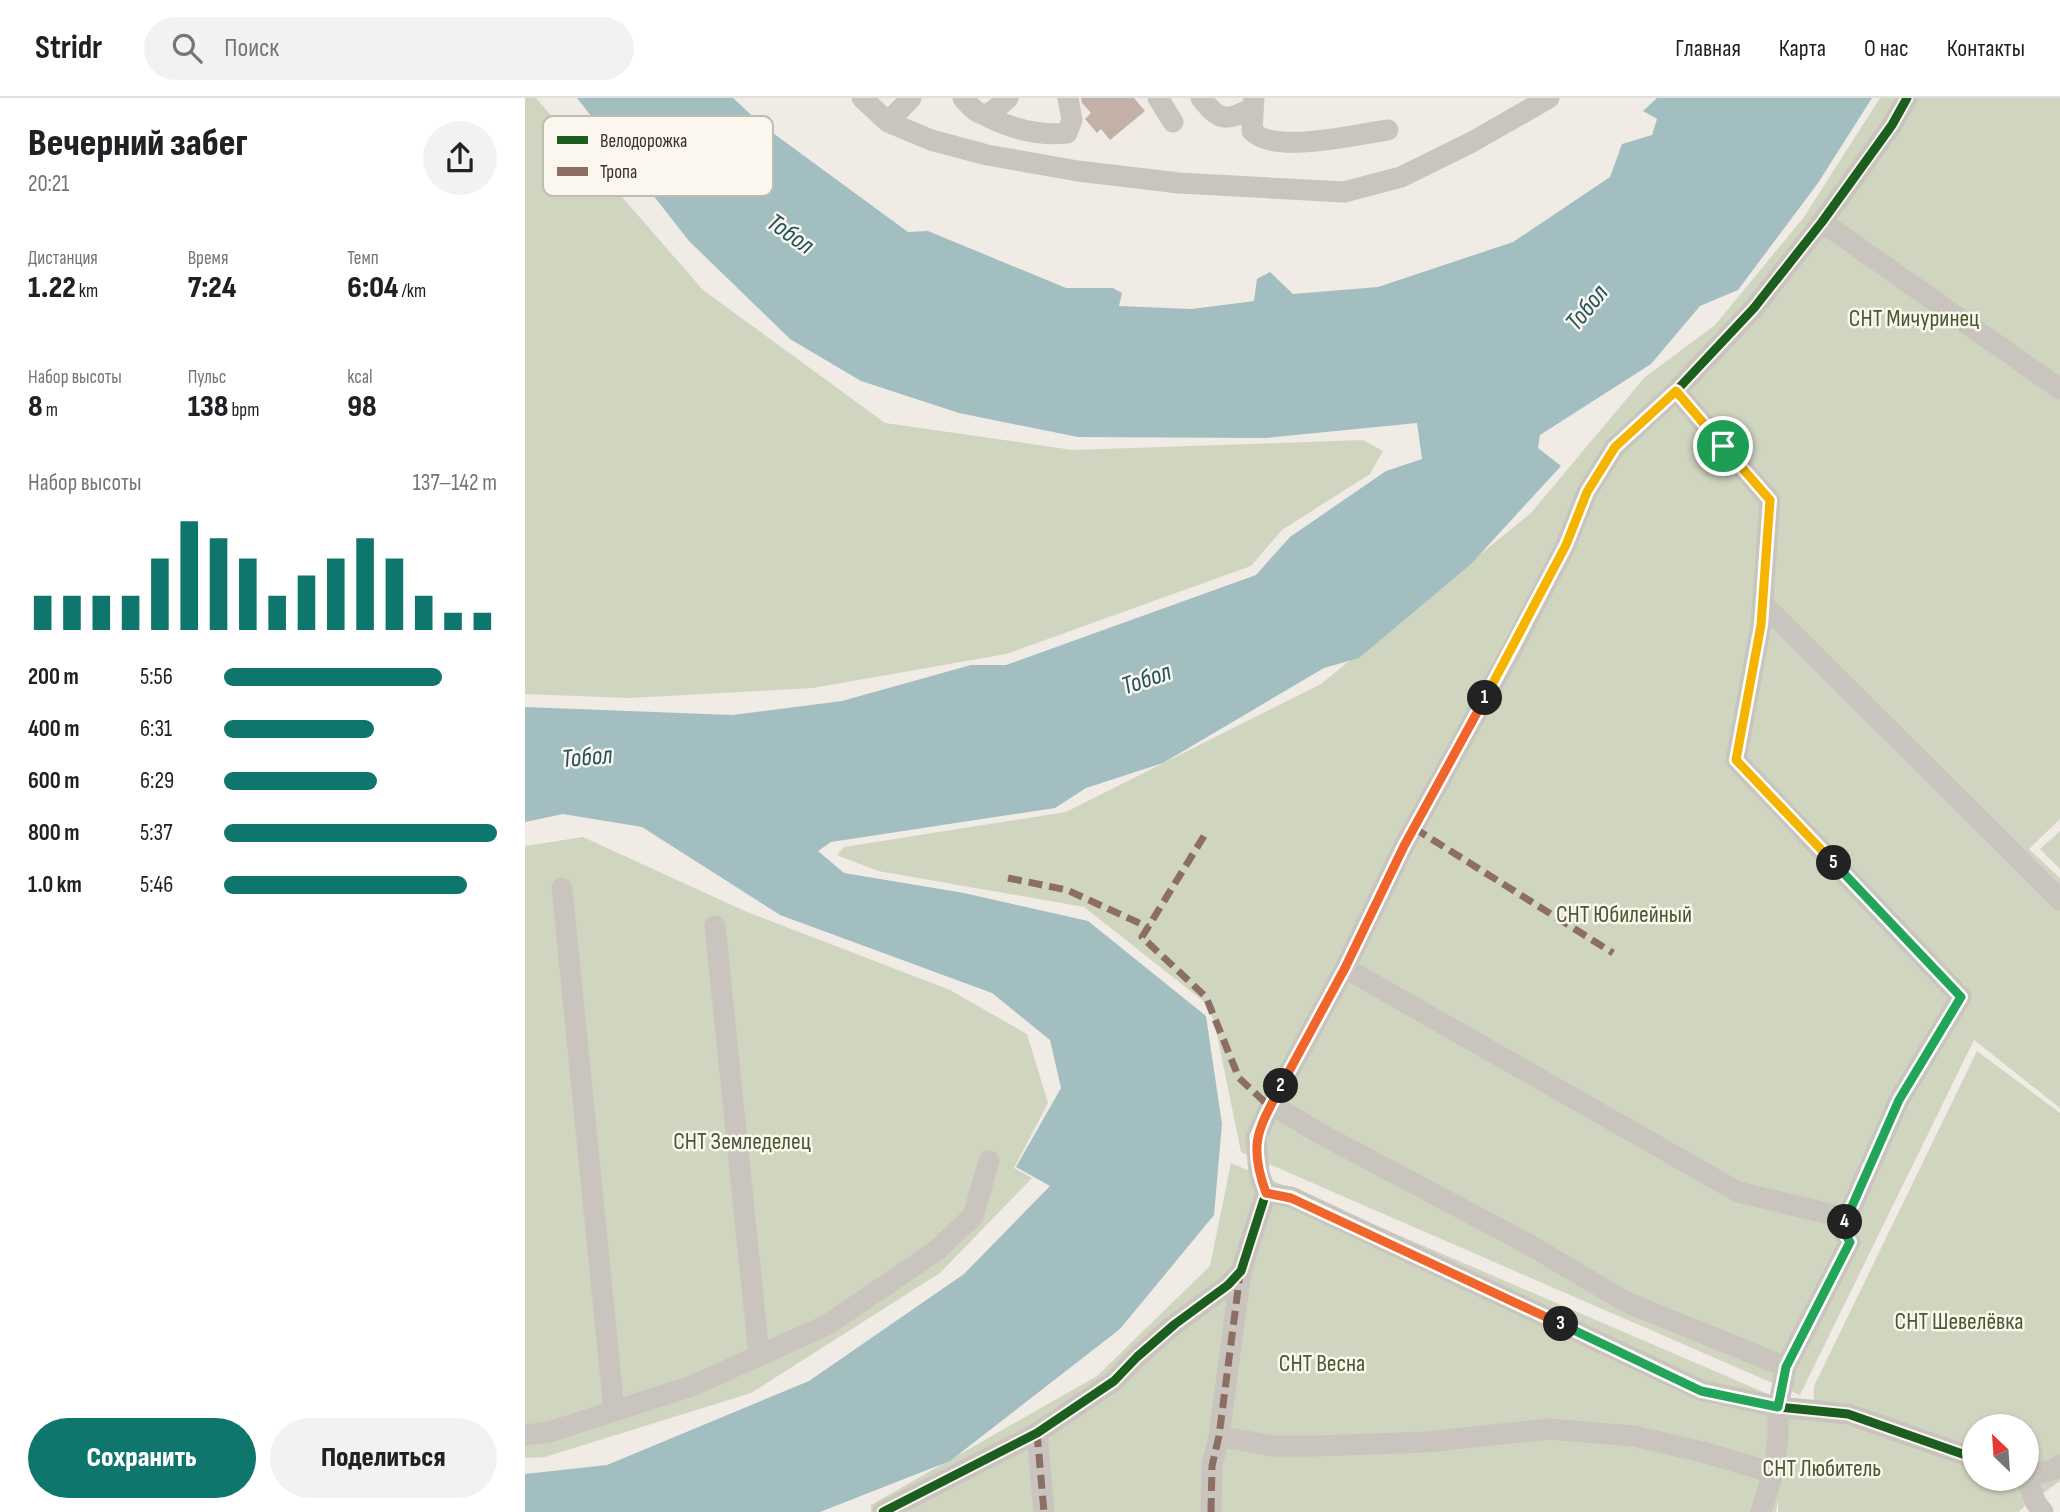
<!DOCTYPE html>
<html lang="ru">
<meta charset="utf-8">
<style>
body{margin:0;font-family:"Sofia Sans Condensed",sans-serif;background:#f2f2f2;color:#202124;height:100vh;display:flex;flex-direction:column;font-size:26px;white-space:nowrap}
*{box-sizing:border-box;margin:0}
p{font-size:23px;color:#757577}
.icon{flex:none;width:38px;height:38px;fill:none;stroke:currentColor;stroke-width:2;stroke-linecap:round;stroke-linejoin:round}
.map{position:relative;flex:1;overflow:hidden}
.side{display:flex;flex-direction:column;background:#fff;width:525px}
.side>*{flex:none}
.needle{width:46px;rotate:335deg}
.fabs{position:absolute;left:1437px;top:1316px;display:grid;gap:14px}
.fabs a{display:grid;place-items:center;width:77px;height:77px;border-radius:50%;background:#fff;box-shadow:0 2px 5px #0004;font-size:35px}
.pin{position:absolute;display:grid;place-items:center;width:60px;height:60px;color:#fff;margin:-30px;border:4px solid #fff;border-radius:50%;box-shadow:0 2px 7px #0007}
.km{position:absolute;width:35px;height:35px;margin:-18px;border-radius:50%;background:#222;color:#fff;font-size:19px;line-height:35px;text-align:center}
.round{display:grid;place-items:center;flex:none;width:74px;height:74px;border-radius:37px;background:#f2f2f2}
.summary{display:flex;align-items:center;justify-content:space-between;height:119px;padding:0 28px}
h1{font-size:38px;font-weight:800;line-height:52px}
.figures{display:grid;grid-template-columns:repeat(3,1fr);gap:10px;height:119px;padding:7px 28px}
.figures div{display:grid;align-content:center}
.figures b{font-size:30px;font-weight:800}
.figures small{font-size:19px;font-weight:400}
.figures p{font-size:19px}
.chart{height:196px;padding:14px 28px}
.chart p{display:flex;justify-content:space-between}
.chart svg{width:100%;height:126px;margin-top:7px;stroke:#0f766e;stroke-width:6}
.action{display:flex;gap:14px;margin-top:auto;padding:14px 28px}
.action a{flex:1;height:80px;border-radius:42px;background:#0f766e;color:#fff;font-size:28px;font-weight:800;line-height:80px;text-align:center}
.action a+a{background:#f2f2f2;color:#202124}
ul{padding:0 28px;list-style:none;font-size:23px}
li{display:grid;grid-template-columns:112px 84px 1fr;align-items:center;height:52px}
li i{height:18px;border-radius:9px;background:#0f766e}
header{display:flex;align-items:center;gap:42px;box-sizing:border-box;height:98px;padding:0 35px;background:#fff;border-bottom:2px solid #e0e0e0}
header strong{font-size:33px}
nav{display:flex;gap:38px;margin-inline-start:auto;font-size:24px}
.search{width:490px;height:63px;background:#f2f2f2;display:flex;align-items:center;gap:18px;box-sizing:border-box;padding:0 24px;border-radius:38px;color:#757577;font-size:26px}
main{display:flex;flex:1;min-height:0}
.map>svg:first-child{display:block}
.green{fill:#d0d5c0;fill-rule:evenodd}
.water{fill:#a2bec1}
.building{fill:#c3b1a7}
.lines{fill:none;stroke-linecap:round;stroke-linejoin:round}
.minor{stroke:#c9c4bd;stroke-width:21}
.quiet{stroke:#8d6e63;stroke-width:7;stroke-dasharray:14 7;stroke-linecap:butt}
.cycleway-casing{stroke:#fbf6ee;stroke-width:13}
.cycleway{stroke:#1b5e20;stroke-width:9}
.split-1-casing{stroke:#fff;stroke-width:14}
.split-2-casing{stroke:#fff;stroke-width:14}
.split-3-casing{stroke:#fff;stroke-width:14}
.split-4-casing{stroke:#fff;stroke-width:14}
.split-5-casing{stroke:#fff;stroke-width:14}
.split-6-casing{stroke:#fff;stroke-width:14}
.split-1{stroke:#f5b400;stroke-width:9}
.split-2{stroke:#f0652b;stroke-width:9}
.split-3{stroke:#f0652b;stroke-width:9}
.split-4{stroke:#22a559;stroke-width:9}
.split-5{stroke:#22a559;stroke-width:9}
.split-6{stroke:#f5b400;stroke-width:9}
.labels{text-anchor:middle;stroke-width:5;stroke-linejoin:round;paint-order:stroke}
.park-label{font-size:24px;fill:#46592f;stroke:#fbf6ee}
.water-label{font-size:26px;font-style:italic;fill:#20545d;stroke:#fbf6ee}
.key{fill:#fbf6ee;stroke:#c1bbb4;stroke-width:2}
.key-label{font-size:19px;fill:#3b312b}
</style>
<header>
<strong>Stridr</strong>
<div class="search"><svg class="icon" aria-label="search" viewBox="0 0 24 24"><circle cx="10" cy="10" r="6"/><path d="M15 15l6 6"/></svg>Поиск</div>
<nav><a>Главная</a><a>Карта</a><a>О нас</a><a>Контакты</a></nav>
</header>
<main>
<section class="side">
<div class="summary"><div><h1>Вечерний забег</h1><p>20:21</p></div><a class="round"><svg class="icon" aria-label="share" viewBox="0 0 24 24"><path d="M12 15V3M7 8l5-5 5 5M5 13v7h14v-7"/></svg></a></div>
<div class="figures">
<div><p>Дистанция</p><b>1.22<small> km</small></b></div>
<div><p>Время</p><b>7:24</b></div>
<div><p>Темп</p><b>6:04<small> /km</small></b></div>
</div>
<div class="figures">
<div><p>Набор высоты</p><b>8<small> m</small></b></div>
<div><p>Пульс</p><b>138<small> bpm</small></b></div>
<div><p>kcal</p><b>98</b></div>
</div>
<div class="chart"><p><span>Набор высоты</span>137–142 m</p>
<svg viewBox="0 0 160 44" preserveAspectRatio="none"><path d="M5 44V32M15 44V32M25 44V32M35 44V32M45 44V19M55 44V6M65 44V12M75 44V19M85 44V32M95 44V25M105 44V19M115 44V12M125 44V19M135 44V32M145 44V38M155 44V38"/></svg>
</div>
<ul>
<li><b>200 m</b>5:56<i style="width:80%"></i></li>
<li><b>400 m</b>6:31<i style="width:55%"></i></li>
<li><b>600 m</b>6:29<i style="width:56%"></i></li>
<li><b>800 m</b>5:37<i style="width:100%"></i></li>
<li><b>1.0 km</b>5:46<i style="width:89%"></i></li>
</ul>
<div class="action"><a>Сохранить</a><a>Поделиться</a></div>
</section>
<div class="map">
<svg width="1535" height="1414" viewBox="0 0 1535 1414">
<rect width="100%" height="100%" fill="#f0ebe5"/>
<!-- green -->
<path class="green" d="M0,0h11l167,192 182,133 188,27 290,-10 20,11 -13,23 -88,56 -31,36 -245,88 -193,34 -184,10 -104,-4z
M1355,0h180v721l-31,30 31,29v230l-86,-68 -174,355 -559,-243 -26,-127 -8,-21 -123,-97 -206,-36 -41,-16 7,-8 222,-35 255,-128 210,-171 113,-135 71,-53 89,-108z
M1535,733v38l-20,-20z
M58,739l164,75 203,78 77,44 21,69 -34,65 18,10 -92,95 -189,120 -206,64 -20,1v-612z
M1452,953l83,62v368l-40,29v2h-242v-12l-2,12h-905v-7l226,-129 113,-110 21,-103 558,240 24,13 1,-30zM1449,1328h53v53h-53z"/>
<!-- water -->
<path class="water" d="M52,0h156l29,27 146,107 20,-1 138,57h47l9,5 -3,13 73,3 62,-8 3,-22 13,-7 23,22 85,-7 135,-45 97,-65 12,-33 30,-9 5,-16 -14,-8 14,-13h215l-54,85 -80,107 -38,16 -49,58 -111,71 -2,13 23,18 -90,98 -112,94 -35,10 -161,95 -77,25 -31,20 -224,34 -13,9 26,22 120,20 124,28 118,95 16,108 -8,91 -94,114 -170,132 -130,51h-295v-38l82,-9 202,-84 155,-107 86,-88 -34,-19 45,-79 -11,-48 -58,-47 -212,-78 -138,-88 -79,-13 -38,8v-115l207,8 110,-14 129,-36h35l250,-90 34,-38 96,-66 36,-12 -5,-36 -151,15 -188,-1 -119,-24 -98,-32 -71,-42 -101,-98z"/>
<!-- building -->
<path class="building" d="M556,0h53l11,13 -35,29 -9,-11 -4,4 -12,-14 6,-6 -9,-10z"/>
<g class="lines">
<!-- minor -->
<path class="minor" d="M337,0l26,24 43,18 56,15 91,16 101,12 165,9 57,-15 71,-35 77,-44
M438,0c20,23 23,20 45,0
M633,0l15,24
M676,0c18,23 25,24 51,10
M729,0l-2,33c22,24 105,3 136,-1
M1382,0l-15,27 -70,97 -68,86 -78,83 -61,56 -28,45 -21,53 -52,101 -110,200 -59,122 -75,139 -14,30 3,36 7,20 25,4 410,193 77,17 70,7 126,44
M459,17c27,14 53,21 83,18l5,-13 -4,-22
M363,24l23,-24
M1297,124l238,167
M1151,293l94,109 -9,125 -25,135 225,237 -62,103 -57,129
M1237,505l298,297
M37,790l52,523
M190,828l44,430
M746,1006l48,29 209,111 98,58 160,65 64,-125 -16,-27 -96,-23 -393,-224
M512,1335l7,79
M0,1337l24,-3 143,-46 135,-61 109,-74 37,-35 16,-55
M694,1338l53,10h43l112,-4 121,-13 85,7 70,16 70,21
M1502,1378l26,-6 7,-5
M1502,1381l9,24 7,9
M358,1414l154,-79 77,-52 23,-24 38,-33 53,-39 13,-14 25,-78
M686,1414l1,-46 7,-30 22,-165
M1236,1414l12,-39 5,-34v-32l8,-40"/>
<!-- quiet -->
<path class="quiet" d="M889,730l199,125
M679,738l-62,101 64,60 33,81 31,29
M483,780l59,12 81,37
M512,1335l7,79
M686,1414l1,-46 7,-30 21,-162"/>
<defs>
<path id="cycleway" d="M1382,0l-15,27 -70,97 -68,86 -78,83 -61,56 -28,45 -21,53 -52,101 -110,200 -59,122 -75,139 -14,30 3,36 7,20 25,4 410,193 77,17 70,7 126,44
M358,1414l154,-79 77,-52 23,-24 38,-33 53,-39 13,-14 25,-78"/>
</defs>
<!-- cycleway casing -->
<use href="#cycleway" class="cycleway-casing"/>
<!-- cycleway -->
<use href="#cycleway" class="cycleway"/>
</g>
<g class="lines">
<defs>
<path id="split-1" d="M960,600l81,-153 21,-53 28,-45 61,-56 47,55"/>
<path id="split-2" d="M756,988l64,-118 59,-122 81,-148"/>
<path id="split-3" d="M756,988c-23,44 -33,57 -15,107l25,5 270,126"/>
<path id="split-4" d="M1036,1226l140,67 77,16 8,-40 64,-125 -8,-13 3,-7"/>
<path id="split-5" d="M1309,765l127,134 -62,103 -54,122"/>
<path id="split-6" d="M1198,348l47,54 -9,125 -25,135 98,103"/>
</defs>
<!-- split-1 casing -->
<use href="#split-1" class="split-1-casing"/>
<!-- split-2 casing -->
<use href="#split-2" class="split-2-casing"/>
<!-- split-3 casing -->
<use href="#split-3" class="split-3-casing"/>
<!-- split-4 casing -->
<use href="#split-4" class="split-4-casing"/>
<!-- split-5 casing -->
<use href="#split-5" class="split-5-casing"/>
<!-- split-6 casing -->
<use href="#split-6" class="split-6-casing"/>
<!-- split-1 -->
<use href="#split-1" class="split-1"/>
<!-- split-2 -->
<use href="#split-2" class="split-2"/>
<!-- split-3 -->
<use href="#split-3" class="split-3"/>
<!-- split-4 -->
<use href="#split-4" class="split-4"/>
<!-- split-5 -->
<use href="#split-5" class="split-5"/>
<!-- split-6 -->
<use href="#split-6" class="split-6"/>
</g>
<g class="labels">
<!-- park labels -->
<g class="park-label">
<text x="1389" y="228">СНТ Мичуринец</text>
<text x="1099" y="824">СНТ Юбилейный</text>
<text x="217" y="1051">СНТ Земледелец</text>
<text x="1434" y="1231">СНТ Шевелёвка</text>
<text x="797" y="1273">СНТ Весна</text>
<text x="1297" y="1378">СНТ Любитель</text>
</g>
<!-- water labels -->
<g class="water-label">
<text transform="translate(266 135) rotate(35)" y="9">Тобол</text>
<text transform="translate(1061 209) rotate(-51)" y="9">Тобол</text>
<text transform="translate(621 580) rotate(-19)" y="9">Тобол</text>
<text transform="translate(62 658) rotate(-5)" y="9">Тобол</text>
</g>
</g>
<!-- legend -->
<rect x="18" y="18" width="230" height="80" rx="10" class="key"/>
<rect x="32" y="38" width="31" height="8" fill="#1b5e20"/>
<rect x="32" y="69" width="31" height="9" fill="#8d6e63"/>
<g class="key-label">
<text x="75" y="49">Велодорожка</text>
<text x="75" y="80">Тропа</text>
</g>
</svg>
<div class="fabs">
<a><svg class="needle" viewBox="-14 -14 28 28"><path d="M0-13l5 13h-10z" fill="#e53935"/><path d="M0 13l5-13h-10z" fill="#757577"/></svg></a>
</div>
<div class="pin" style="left:1198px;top:348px;background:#1e9e55"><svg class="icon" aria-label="arrive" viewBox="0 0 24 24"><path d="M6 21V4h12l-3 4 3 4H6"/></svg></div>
<b class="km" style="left:960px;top:600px">1</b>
<b class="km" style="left:756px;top:988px">2</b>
<b class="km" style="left:1036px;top:1226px">3</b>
<b class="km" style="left:1320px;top:1124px">4</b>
<b class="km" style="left:1309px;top:765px">5</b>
</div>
</main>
